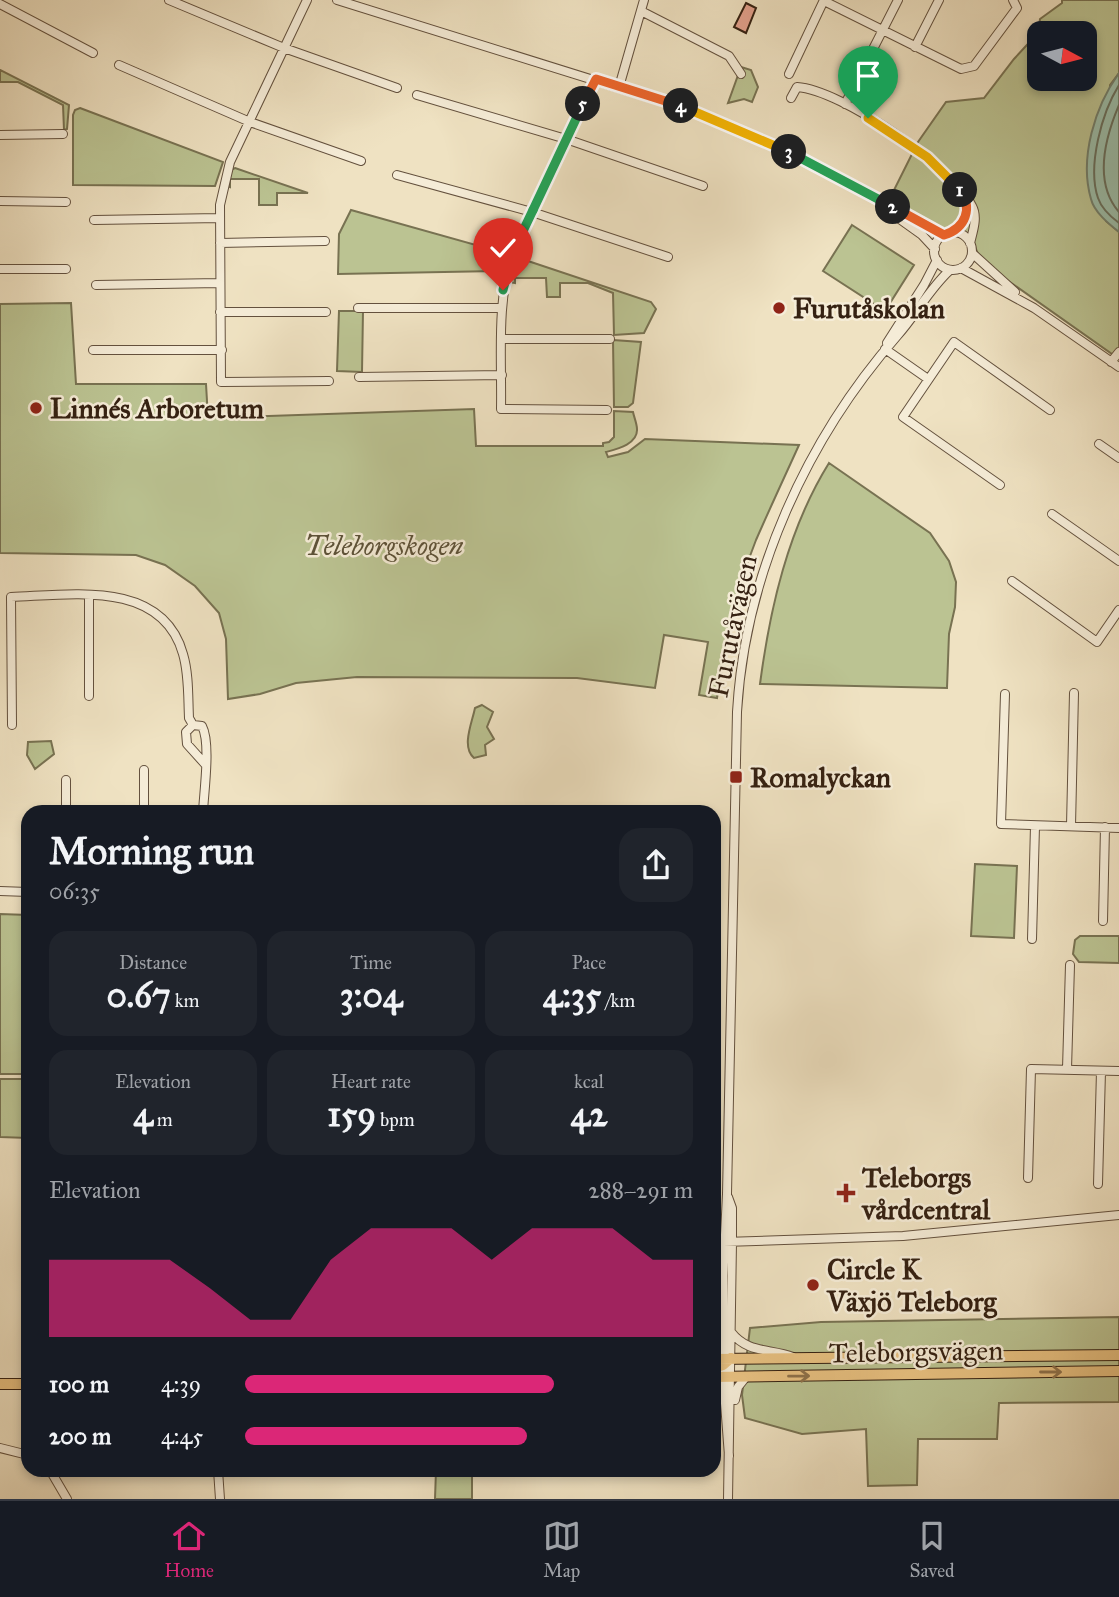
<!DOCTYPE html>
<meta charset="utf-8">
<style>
body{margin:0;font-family:"IM FELL Great Primer",serif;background:#20242c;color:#f1f3f6;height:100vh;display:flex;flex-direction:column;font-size:26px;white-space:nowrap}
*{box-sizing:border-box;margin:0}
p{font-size:23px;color:#9ea1a6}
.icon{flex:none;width:38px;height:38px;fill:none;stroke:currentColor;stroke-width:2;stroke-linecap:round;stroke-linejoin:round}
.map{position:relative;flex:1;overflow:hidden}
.side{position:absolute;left:21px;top:805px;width:700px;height:672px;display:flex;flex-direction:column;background:#171b24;border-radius:21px;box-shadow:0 4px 10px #0003}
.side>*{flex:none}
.needle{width:46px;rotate:97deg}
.controls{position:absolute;left:1027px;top:21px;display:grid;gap:14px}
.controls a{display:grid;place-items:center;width:70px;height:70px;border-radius:14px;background:#171b24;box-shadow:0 4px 10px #0003;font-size:35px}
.pin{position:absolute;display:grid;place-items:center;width:60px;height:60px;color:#fff;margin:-72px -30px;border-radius:50% 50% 50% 0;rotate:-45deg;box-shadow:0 0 7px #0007}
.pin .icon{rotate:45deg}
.km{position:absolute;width:35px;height:35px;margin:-18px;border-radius:50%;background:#222;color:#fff;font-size:19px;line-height:35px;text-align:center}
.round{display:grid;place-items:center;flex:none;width:74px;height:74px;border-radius:21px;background:#20242c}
.headline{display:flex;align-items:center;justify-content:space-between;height:119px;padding:0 28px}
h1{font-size:38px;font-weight:700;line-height:52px}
.stats{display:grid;grid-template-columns:repeat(3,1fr);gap:10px;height:119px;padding:7px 28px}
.stats div{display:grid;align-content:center;border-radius:18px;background:#20242c;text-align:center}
.stats b{font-size:35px;font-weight:700}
.stats small{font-size:19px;font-weight:400}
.stats p{font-size:19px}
.chart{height:196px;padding:14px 28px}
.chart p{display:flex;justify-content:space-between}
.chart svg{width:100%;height:126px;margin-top:7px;fill:#db2777;opacity:.7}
ul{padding:0 28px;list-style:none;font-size:23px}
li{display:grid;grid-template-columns:112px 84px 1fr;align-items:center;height:52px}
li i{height:18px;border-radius:9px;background:#db2777}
.tabs{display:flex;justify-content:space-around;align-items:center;height:98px;border-top:2px solid #363941;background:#171b24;font-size:19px;color:#9ea1a6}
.tabs a{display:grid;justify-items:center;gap:4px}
.tabs .active{color:#db2777}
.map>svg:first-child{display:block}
.green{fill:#bbc392;stroke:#787252;stroke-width:2;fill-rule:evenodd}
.water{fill:#9bbfac;stroke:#72806e;stroke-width:2}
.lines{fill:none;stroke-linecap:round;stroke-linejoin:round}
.shore{stroke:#68705f;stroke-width:2}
.building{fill:#e4a28e;stroke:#352112;stroke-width:2}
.minor-casing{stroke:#64513e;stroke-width:10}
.major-casing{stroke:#352112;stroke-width:12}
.minor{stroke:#f5ecd7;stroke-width:8}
.major{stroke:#e8c181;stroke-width:10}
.oneway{stroke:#8e714a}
.split-1-casing{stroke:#fff;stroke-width:14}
.split-2-casing{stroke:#fff;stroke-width:14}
.split-3-casing{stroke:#fff;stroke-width:14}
.split-4-casing{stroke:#fff;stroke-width:14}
.split-5-casing{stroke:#fff;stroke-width:14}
.split-6-casing{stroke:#fff;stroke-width:14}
.split-7-casing{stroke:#fff;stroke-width:14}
.split-1{stroke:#f5b400;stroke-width:9}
.split-2{stroke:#f0652b;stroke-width:9}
.split-3{stroke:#22a559;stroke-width:9}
.split-4{stroke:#f5b400;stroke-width:9}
.split-5{stroke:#f0652b;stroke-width:9}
.split-6{stroke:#22a559;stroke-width:9}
.split-7{stroke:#22a559;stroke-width:9}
.poi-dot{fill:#8f2418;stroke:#f5ecd7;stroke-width:2.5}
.labels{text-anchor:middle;stroke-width:5;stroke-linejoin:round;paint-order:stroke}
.poi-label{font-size:28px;font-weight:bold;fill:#352112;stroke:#f5ecd7;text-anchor:start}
.park-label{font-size:28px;font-style:italic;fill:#5d5238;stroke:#f5ecd7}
.street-label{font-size:28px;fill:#352112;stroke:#f5ecd7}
</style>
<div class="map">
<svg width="1119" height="1499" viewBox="0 0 1119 1499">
<rect width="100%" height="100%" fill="#efe2c2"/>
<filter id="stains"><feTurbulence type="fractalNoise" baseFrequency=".00286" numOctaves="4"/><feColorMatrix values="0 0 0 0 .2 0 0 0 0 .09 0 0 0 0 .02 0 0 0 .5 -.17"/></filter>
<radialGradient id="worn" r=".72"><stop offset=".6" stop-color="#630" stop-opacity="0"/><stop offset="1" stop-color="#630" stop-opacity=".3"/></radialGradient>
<!-- green -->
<path class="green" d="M1062,0h57v73l-9,12 -4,136 13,11v127l-112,-79 -29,-26 -5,-12 -10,-11 -27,-4 -47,-27 29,-58 28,-40 38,-4 30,-39 24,-26 2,-14 22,-16zM1040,33h45v46h-45z
M741,67l10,3 7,17 -6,15 -8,-3 -16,4z
M0,70l69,35 -2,24 -3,1 -1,-25 -45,-23h-18z
M80,108l143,54 -8,24 -142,-1v-70l2,-5z
M235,168l73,25h-31v12h-18v-26h-29v8l-3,-1 4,-16z
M351,210l150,42 4,6 -8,13 -159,3 1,-40z
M852,225l62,40 -29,46 -62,-40z
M516,257l135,45 5,7 -12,24 -30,2 -1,-42 -25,-10h-28v14h-13l-1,-19h-31v5l-6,-1z
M71,303l5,81h130l2,34 266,-9 2,37h127v-3l6,-1 5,-5v-26l19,1c1,5 4,12 4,17 1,15 -20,20 -31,23l2,5 20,-5 17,-13 154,6c-14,31 -29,63 -43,95 -20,50 -30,104 -39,158l-18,-3 9,-53 -44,-7 -9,53 -78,-10 -220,-1 -61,6 -36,11 -32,5 -2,-60 -7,-26 -24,-27 -30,-21 -29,-10 -136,-2v-249z
M339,311h24l-1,61 -25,-1z
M613,340l28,2 -8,61 -5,4h-14z
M829,463l101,70 19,28 7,21 -1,25 -6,27 -2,54 -187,-4c10,-76 28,-155 69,-221z
M482,705l11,7 -6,15 7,12 -9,6 1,10 -12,3c-13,-11 -2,-35 1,-50z
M51,741l3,13 -19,15 -8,-14 1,-13z
M975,864l42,2 -3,72 -43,-2z
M0,914l28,1v159h-28z
M1080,936h39v27l-40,-1 -6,-8 2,-14z
M0,1079h28v59l-28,-1z
M1119,1317v85l-120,1 -2,36h-79l-1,46 -49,1 -2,-57 -64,5 -57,-16 -3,-23 8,-67 71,-6z
M436,1470h36v29h-37z"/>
<!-- water -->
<path class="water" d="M1119,73v159c-10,-8 -25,-20 -28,-33 -12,-41 4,-93 28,-126z"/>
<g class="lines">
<!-- shore -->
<path class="shore" d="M1119,85c-17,27 -32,81 -21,113 3,9 13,19 21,25
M1119,105c-14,33 -26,77 0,107"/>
</g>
<!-- building -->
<path class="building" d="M746,3l10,5 -10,25 -12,-6z"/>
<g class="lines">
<defs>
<path id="minor" d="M169,0l115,48 113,40
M307,0l-77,162 -10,43 1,177 108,-1
M337,0l359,112 112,50 136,73
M824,1l137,68 13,-3 43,-58 -4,-8
M0,4l93,49
M641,11l88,45 12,18
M915,47l24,-47
M119,65l131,57 111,39
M789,74l35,-74
M596,79l-83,173c-17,50 -11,105 -12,157l106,1
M619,87l25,-87
M417,95l149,44 137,47
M791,98l6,-11c45,3 154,79 175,119 6,11 1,25 -2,37
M845,104l53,-104
M0,135l63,-1
M397,175l135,37 136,45
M0,201l66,1
M880,205l42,30 13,14
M94,220l126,-2
M934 251a19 19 0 1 1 38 0a19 19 0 1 1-38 0Z
M951,233l12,-10 4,-24
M220,243l105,-2
M972,253l43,39
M961,268l73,40 85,59
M0,269h66
M96,285l124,-2
M358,308h144
M220,312h106
M502,339h108
M887,343l37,-58 13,-25
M885,349l43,30
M93,350h129
M1111,362l8,-10
M359,377l143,-2
M1099,444l20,14
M1000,485l-97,-68 51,-75 96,68
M1052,514l67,47
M1012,581l85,61 22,-32
M89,595v101
M1005,694l-4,130 118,4
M12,725l-1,-128c59,-2 151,-18 172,57 6,20 5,43 6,64l4,7
M144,770v42
M66,812v-32
M203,812c1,-21 8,-69 -1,-86l-9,-1 -7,7 1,12 18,20
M1071,826l3,-133
M0,891l28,1
M1103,921l2,-94
M1032,939l3,-113
M1067,1069l3,-104
M1028,1178l3,-109 88,2
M1098,1184l3,-113
M724,1242l179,-6 216,-21
M731,1332c17,22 39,16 62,25
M735,1400l3,-13 8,-10
M0,1448l28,7
M729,1456l-6,-79v-101l4,-82 10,-482c8,-138 70,-273 160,-376 19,-21 32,-47 53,-66
M50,1470l17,29
M218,1470l2,29
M728,1499l4,-257v-34l-4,-11"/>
<path id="major" d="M714,1359l405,-4
M714,1368l9,-3 8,-7
M714,1377l405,-6
M0,1384h28"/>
</defs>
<!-- minor casing -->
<use href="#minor" class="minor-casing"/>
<!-- major casing -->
<use href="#major" class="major-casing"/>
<!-- minor -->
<use href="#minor" class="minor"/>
<!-- major -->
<use href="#major" class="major"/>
</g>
<!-- one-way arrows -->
<defs><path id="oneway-shaft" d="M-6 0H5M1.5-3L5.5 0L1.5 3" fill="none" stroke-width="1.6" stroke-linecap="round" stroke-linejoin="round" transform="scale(1.75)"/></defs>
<g class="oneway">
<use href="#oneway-shaft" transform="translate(1051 1372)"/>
<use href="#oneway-shaft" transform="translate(799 1376) rotate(-1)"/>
</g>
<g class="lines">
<defs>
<path id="split-1" d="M868,118l59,39 33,33"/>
<path id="split-2" d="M893,207l51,28c22,-7 29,-27 16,-45"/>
<path id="split-3" d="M789,152l104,55"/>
<path id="split-4" d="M681,106l108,46"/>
<path id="split-5" d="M583,104l13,-25 85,27"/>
<path id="split-6" d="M533,210l50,-106"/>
<path id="split-7" d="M503,290l10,-38 20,-42"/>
</defs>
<!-- split-1 casing -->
<use href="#split-1" class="split-1-casing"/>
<!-- split-2 casing -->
<use href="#split-2" class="split-2-casing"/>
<!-- split-3 casing -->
<use href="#split-3" class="split-3-casing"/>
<!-- split-4 casing -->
<use href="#split-4" class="split-4-casing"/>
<!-- split-5 casing -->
<use href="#split-5" class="split-5-casing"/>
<!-- split-6 casing -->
<use href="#split-6" class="split-6-casing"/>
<!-- split-7 casing -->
<use href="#split-7" class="split-7-casing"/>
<!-- split-1 -->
<use href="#split-1" class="split-1"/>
<!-- split-2 -->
<use href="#split-2" class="split-2"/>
<!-- split-3 -->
<use href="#split-3" class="split-3"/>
<!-- split-4 -->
<use href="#split-4" class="split-4"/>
<!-- split-5 -->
<use href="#split-5" class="split-5"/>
<!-- split-6 -->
<use href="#split-6" class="split-6"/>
<!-- split-7 -->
<use href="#split-7" class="split-7"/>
</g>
<!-- markers -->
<g class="poi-dot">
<circle cx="779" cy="308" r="7"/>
<circle cx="36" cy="408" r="7"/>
<rect x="729" y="770" width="14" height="14" rx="3.5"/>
<path d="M842.5 1182.5h7v7h7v7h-7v7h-7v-7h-7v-7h7z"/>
<circle cx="813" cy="1285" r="7"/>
</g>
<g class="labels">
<!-- poi labels -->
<g class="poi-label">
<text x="793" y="318">Furutåskolan</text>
<text x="50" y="418">Linnés Arboretum</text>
<text x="750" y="787">Romalyckan</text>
<text x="862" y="1187">Teleborgs<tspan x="862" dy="32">vårdcentral</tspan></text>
<text x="827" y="1279">Circle K<tspan x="827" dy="32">Växjö Teleborg</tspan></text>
</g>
<!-- park labels -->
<g class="park-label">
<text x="384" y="555">Teleborgskogen</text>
</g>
<!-- street labels -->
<g class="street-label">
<text transform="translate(732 626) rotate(-78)" y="10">Furutåvägen</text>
<text transform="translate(916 1351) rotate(-1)" y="10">Teleborgsvägen</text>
</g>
</g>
<rect width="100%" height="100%" filter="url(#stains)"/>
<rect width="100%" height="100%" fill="url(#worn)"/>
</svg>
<div class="controls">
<a><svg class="needle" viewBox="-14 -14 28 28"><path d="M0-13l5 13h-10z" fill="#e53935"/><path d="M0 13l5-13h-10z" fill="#9ea1a6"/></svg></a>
</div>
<div class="pin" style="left:868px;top:118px;background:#1e9e55"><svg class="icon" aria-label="arrive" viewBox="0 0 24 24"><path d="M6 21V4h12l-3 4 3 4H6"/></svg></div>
<div class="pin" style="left:503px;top:290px;background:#d93025"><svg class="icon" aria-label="check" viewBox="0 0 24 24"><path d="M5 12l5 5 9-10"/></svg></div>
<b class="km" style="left:960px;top:190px">1</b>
<b class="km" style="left:893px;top:207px">2</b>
<b class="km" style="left:789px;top:152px">3</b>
<b class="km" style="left:681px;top:106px">4</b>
<b class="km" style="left:583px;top:104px">5</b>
<section class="side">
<div class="headline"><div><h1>Morning run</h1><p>06:35</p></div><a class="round"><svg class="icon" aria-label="share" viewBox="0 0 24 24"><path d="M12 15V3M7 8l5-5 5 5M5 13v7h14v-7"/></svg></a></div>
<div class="stats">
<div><p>Distance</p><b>0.67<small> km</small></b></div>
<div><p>Time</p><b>3:04</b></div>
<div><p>Pace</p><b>4:35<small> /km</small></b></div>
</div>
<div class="stats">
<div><p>Elevation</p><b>4<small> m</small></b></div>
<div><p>Heart rate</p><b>159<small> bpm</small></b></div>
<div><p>kcal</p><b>42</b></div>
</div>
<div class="chart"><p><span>Elevation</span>288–291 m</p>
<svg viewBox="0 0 160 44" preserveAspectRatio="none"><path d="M0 44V17L10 17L20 17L30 17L40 27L50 38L60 38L70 17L80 6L90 6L100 6L110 17L120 6L130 6L140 6L150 17L160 17V44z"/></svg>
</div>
<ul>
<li><b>100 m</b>4:39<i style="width:69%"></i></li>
<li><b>200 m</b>4:45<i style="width:63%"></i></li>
</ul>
</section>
</div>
<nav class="tabs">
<a class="active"><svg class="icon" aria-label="home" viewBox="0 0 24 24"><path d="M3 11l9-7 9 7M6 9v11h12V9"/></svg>Home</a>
<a><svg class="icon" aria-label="map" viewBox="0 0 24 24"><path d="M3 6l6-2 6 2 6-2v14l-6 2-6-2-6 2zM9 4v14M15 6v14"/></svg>Map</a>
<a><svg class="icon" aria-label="saved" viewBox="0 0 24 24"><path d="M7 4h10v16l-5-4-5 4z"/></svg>Saved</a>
</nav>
